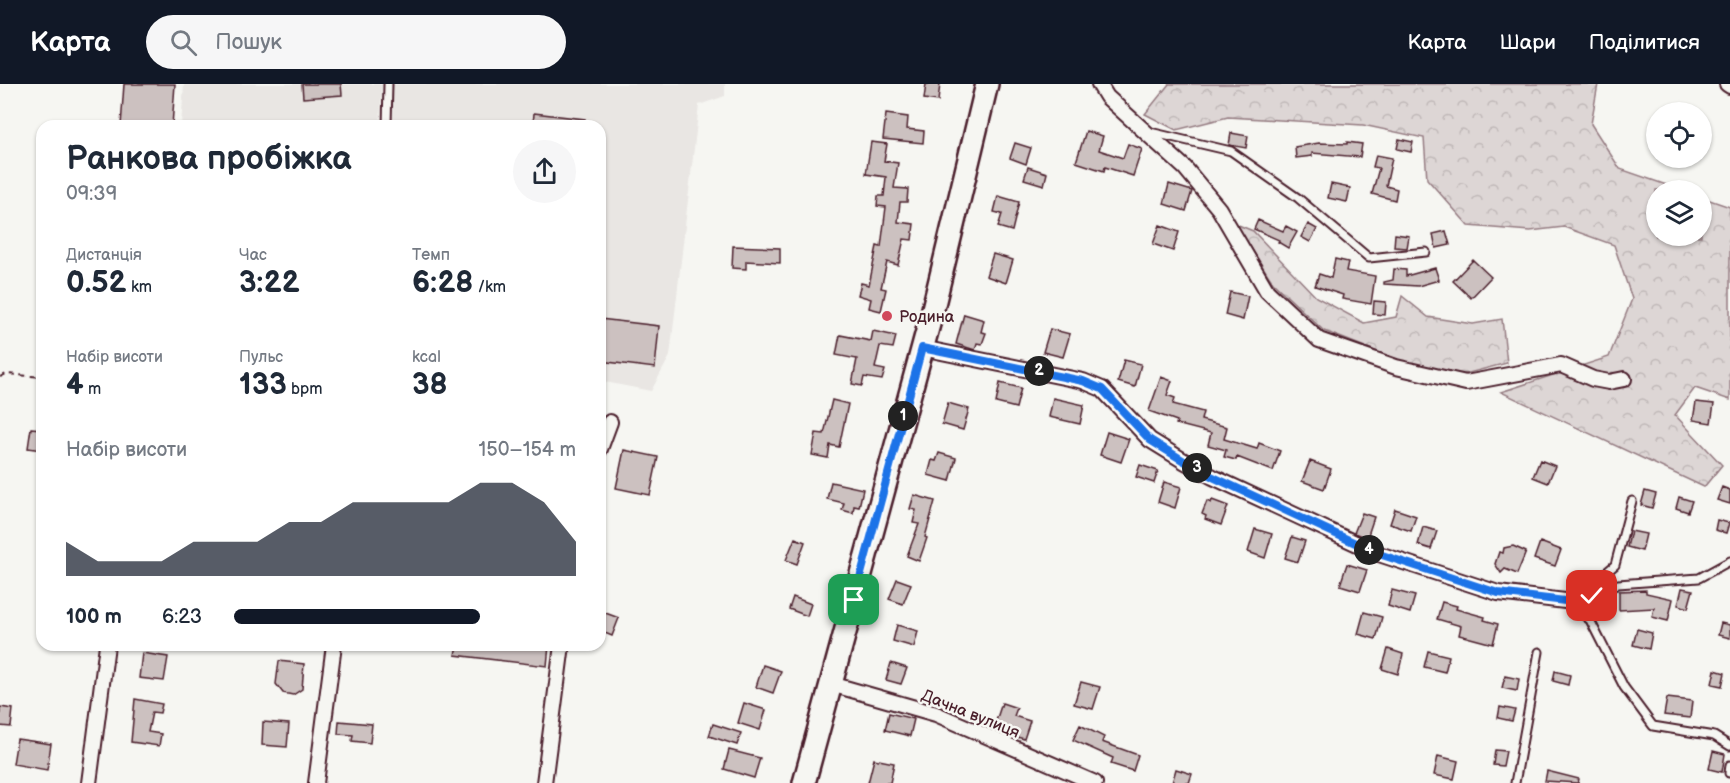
<!DOCTYPE html>
<html lang="uk">
<meta charset="utf-8">
<style>
body{margin:0;font-family:"Balsamiq Sans",sans-serif;background:#f6f6f7;color:#1f2937;height:100vh;display:flex;flex-direction:column;font-size:22px;white-space:nowrap}
*{box-sizing:border-box;margin:0}
p{font-size:20px;color:#747a83}
.icon{flex:none;width:33px;height:33px;fill:none;stroke:currentColor;stroke-width:2;stroke-linecap:round;stroke-linejoin:round}
.map{position:relative;flex:1;overflow:hidden}
.drawer{position:absolute;left:36px;top:36px;width:570px;height:531px;display:flex;flex-direction:column;background:#fff;border-radius:18px;box-shadow:0 2px 4px #0004}
.drawer>*{flex:none}
.fabs{position:absolute;left:1646px;top:18px;display:grid;gap:12px}
.fabs a{display:grid;place-items:center;width:66px;height:66px;border-radius:50%;background:#fff;box-shadow:0 2px 4px #0004;font-size:30px}
.pin{position:absolute;display:grid;place-items:center;width:51px;height:51px;color:#fff;margin:-26px;border-radius:12px;box-shadow:0 3px 9px #0006}
.km{position:absolute;width:30px;height:30px;margin:-15px;border-radius:50%;background:#222;color:#fff;font-size:16px;line-height:30px;text-align:center}
.round{display:grid;place-items:center;flex:none;width:63px;height:63px;border-radius:32px;background:#f6f6f7}
.headline{display:flex;align-items:center;justify-content:space-between;height:102px;padding:0 30px}
h1{font-size:33px;font-weight:800;line-height:45px}
.metrics{display:grid;grid-template-columns:repeat(3,1fr);gap:9px;height:102px;padding:6px 30px}
.metrics div{display:grid;align-content:center}
.metrics b{font-size:30px;font-weight:800}
.metrics small{font-size:16px;font-weight:400}
.metrics p{font-size:16px}
.chart{height:168px;padding:12px 30px}
.chart p{display:flex;justify-content:space-between}
.chart svg{width:100%;height:108px;margin-top:6px;fill:#111827;opacity:.7}
ul{padding:0 30px;list-style:none;font-size:20px}
li{display:grid;grid-template-columns:96px 72px 1fr;align-items:center;height:45px}
li i{height:15px;border-radius:8px;background:#111827}
header{display:flex;align-items:center;gap:36px;box-sizing:border-box;height:84px;padding:0 30px;background:#111827;color:#fff}
header strong{font-size:28px}
nav{display:flex;gap:33px;margin-inline-start:auto;font-size:21px}
.search{width:420px;height:54px;background:#f6f6f7;display:flex;align-items:center;gap:15px;box-sizing:border-box;padding:0 21px;border-radius:33px;color:#747a83;font-size:22px}
.map>svg:first-child{display:block}
.built{fill:#e9e6e3}
.forest{fill:url(#forest-crowns);stroke:#947a80;stroke-width:1.5}
.building{fill:#ccc1c0;stroke:#4a1f2b;stroke-width:1.5}
.lines{fill:none;stroke-linecap:round;stroke-linejoin:round}
.service-casing{stroke:#4a1f2b;stroke-width:11}
.minor-casing{stroke:#4a1f2b;stroke-width:18}
.primary-casing{stroke:#4a1f2b;stroke-width:26}
.path{stroke:#4a1f2b;stroke-width:2;stroke-dasharray:6 4.5;stroke-linecap:butt}
.service{stroke:#f6f6f2;stroke-width:7}
.minor{stroke:#f6f6f2;stroke-width:14}
.primary{stroke:#f6f6f2;stroke-width:21}
.route-casing{stroke:#fff;stroke-width:12}
.route{stroke:#1a73e8;stroke-width:8}
.poi-dot{fill:#d1495b;stroke:#f6f6f2;stroke-width:2}
.labels{text-anchor:middle;stroke-width:5;stroke-linejoin:round;paint-order:stroke}
.poi-label{font-size:16px;fill:#4a1f2b;stroke:#f6f6f2;text-anchor:start}
.street-label{font-size:16px;fill:#4a1f2b;stroke:#f6f6f2}
</style>
<header>
<strong>Карта</strong>
<div class="search"><svg class="icon" aria-label="search" viewBox="0 0 24 24"><circle cx="10" cy="10" r="6"/><path d="M15 15l6 6"/></svg>Пошук</div>
<nav><a>Карта</a><a>Шари</a><a>Поділитися</a></nav>
</header>
<div class="map">
<svg width="1730" height="699" viewBox="0 0 1730 699">
<defs>
<pattern id="forest-crowns" width="20" height="18" patternUnits="userSpaceOnUse" patternTransform="scale(1.5)"><rect width="20" height="18" fill="#ddd6d5"/><path d="M2 6a3 3 0 1 1 6 0M12 15a3 3 0 1 1 6 0" fill="none" stroke="#bfb7b7"/></pattern>
</defs>
<rect width="100%" height="100%" fill="#f6f6f2"/>
<filter id="ink" filterUnits="userSpaceOnUse"><feTurbulence type="fractalNoise" baseFrequency=".0167" numOctaves="2"/><feDisplacementMap in="SourceGraphic" scale="12" xChannelSelector="R" yChannelSelector="G"/><feConvolveMatrix kernelMatrix="1 2 1 2 8 2 1 2 1" color-interpolation-filters="sRGB"/></filter>
<g filter="url(#ink)">
<!-- built -->
<path class="built" d="M184,0h198l-2,42h-199z
M393,0h332v12l-26,9 -29,251 -19,35 -51,-10v-255h-207z"/>
<!-- forest -->
<path class="forest" d="M1169,0h429l-7,40 29,45 61,21h-25v46h45v-39l29,10v193l-35,-12 -20,27 47,50 -18,22 -203,-95 108,-35 23,-58 -18,-54 -50,-18 -34,4 -61,-5 -42,-47 -3,-41 -61,-13 -135,-8 -52,13 -31,-16z
M1236,140l17,7 63,66 48,26 32,-6 6,-21 26,21 45,7 29,-5 5,44 -46,12 -60,-14 -77,-30 -51,-48z"/>
<!-- building -->
<path class="building" d="M124,0h51l-3,42h-51z
M302,0h39l1,11 -39,3z
M926,0h14l-2,17 -14,-2z
M534,29l51,6 -1,7h-51z
M886,30l22,3 -1,12 17,2 -1,12 -40,-4z
M1086,47l17,5 -4,14 24,8 5,-14 14,5 -9,27 -28,-9 -1,4 -28,-9z
M1231,49l17,3 -2,12 -17,-3z
M1399,55l14,3 -2,10 -14,-3z
M871,58l16,2 -3,17 14,2 -4,25 14,1 -1,13h-7l-2,20 16,2 -2,16 -8,-1 -6,26 -11,-3 -6,26 5,1 -5,22 -12,-3 2,-9 -13,-4 3,-12 8,2 8,-39 4,1 5,-40 -9,-1 1,-10h6l2,-19 -20,-3z
M1347,58l15,2 -2,13 -48,-4v3l-16,2 -1,-11 24,-4 28,1z
M1015,59l16,5 -5,16 -16,-6z
M1376,71l16,3 -6,28 11,3 -2,11 -23,-6 7,-26 -6,-1z
M1028,83l19,6 -3,12 -20,-6z
M1169,100l23,7 -6,20 -22,-7z
M1331,100l19,4 -3,14 -19,-4z
M998,112l21,6 -7,29 -14,-4 4,-13 -8,-2z
M1258,136l25,11 3,-5 11,6 -9,16 -10,-6 1,-2 -25,-11z
M1308,140l9,5 -7,13 -9,-5z
M1160,141l19,7 -6,19 -20,-7z
M1446,147l4,14 -14,3 -3,-14z
M1395,150l14,2 -2,12 -13,-1z
M733,162l47,2v15l-34,-2v8l-14,-1z
M993,170l20,6 -7,23 -20,-7z
M1335,175l13,3 -2,9 29,5 -4,28 -29,-5 1,-4 -28,-9 4,-12 12,4z
M1473,176l18,17 -20,21 -18,-17z
M1435,184l4,12 -21,6 -34,-2v-2l9,-2 1,-11 12,1v6z
M1230,208l18,4 -5,24 -18,-5z
M1374,217l12,1 -1,13 -12,-1z
M964,230l20,6 -3,12 5,1 -4,11 -5,-1 -2,7 -19,-6z
M600,235l59,7 -4,42 -55,-7z
M1050,245l20,5 -7,23 -20,-5z
M873,247l23,5 -3,12 -13,-2 -5,22 10,2 -3,10 -18,-3 -2,9 -10,-2 5,-25 -21,-4 4,-20 31,6z
M1124,276l17,4 -6,23 -17,-5z
M1161,293l11,4 -5,14 8,3 -2,6 30,8 -2,8 26,7 -3,12 33,10 2,-6 21,8 -7,20 -36,-14 -1,3 -12,-3 2,-7 -18,-5 3,-12 -35,-9 1,-3 -28,-10z
M1000,299l21,5 -5,20 -20,-5z
M1053,314l31,7 -4,19 -31,-7z
M832,316l16,4 -9,43 -9,-2 -2,13 -16,-3 4,-22 8,1z
M1696,318l18,2 -3,19 -18,-3z
M948,319l21,6 -6,21 -21,-6z
M31,344l11,1v21l-14,-2z
M1107,348l22,7 -8,23 -21,-7z
M624,366l34,7 -8,38 -34,-7z
M939,369l17,5 -6,23 -22,-6 4,-15 4,1z
M1540,376l15,6 -7,17 -15,-6z
M1310,377l21,8 -7,20 -22,-8z
M1140,381l18,6 -4,12 -18,-6z
M831,398l32,7 -4,18 -5,-1 -1,7 -11,-3 2,-7 -17,-4z
M1164,398l17,5 -6,21 -17,-6z
M1722,403l8,3v14l-13,-4z
M1645,407l11,3 -4,14 -11,-3z
M914,411l21,6 -10,36 2,1 -8,23 -12,-5 12,-32 -6,-1 3,-13 -6,-1z
M1679,413l13,4 -4,11 -12,-4z
M1212,416l16,6 -7,19 -16,-6 1,-3 -4,-2 5,-13 4,2z
M1395,425l21,7 -5,15 -21,-7z
M1362,429l12,4 -7,21 -13,-5z
M1717,436l12,3 -3,10 -11,-3z
M1423,443l14,4 -6,18 -13,-4z
M1255,445l17,5 -7,24 -17,-6z
M1631,447l15,3 -4,17 -15,-4z
M1292,453l13,4 -7,21 -13,-4z
M795,454l10,4 -8,22 -11,-4z
M1540,458l21,8 -6,16 -21,-7z
M1513,462l13,6 -9,22 -12,-5 -4,4 -6,-9 4,-12 4,1 1,-5z
M1347,480l20,6 -7,21 -20,-6z
M897,495l14,5 -8,20 -14,-5z
M1682,504l11,2 -5,18 -10,-3z
M1392,506l23,6 -5,17 -22,-7z
M1646,506v3l27,6 -5,22 -16,-4 2,-9 -35,2v-19z
M793,513l18,7 -4,12 -18,-7z
M1442,518l15,4 -1,3 29,8 -1,3 14,4 -5,20 -34,-9 2,-9 -24,-7z
M600,527l19,7 -7,18 -12,-5z
M1364,528l18,5 -6,22 -18,-5z
M1721,539l9,2v13l-12,-3z
M897,541l21,6 -4,16 -21,-6z
M1637,545l15,4 -3,16 -16,-4z
M457,561h92l-2,21 -92,-11z
M1388,565l15,5 -5,20 -16,-5z
M1428,567l21,5 -4,16 -21,-5z
M142,569l26,4 -4,24 -25,-3z
M279,577l25,3 -2,25 -9,6 -10,-2 -7,-9z
M891,579l16,5 -6,16 -15,-4z
M763,581l18,6 -8,22 -17,-6z
M1715,586l10,3 -3,13 -10,-2z
M1555,587l15,4 -2,10 -15,-4z
M1505,592l14,3 -2,12 -15,-3z
M1081,598l19,5 -7,22 -19,-5z
M1667,614l25,3 -2,17 -26,-3z
M135,615l27,5 -2,9 -8,-1 -4,20 13,2 -2,12 -28,-4z
M744,619l22,7 -6,20 -22,-7z
M1002,619l15,5 -3,8 16,5 -6,18 -20,-6 2,-6 -11,-3z
M0,623l13,2 -2,18 -11,-1z
M1500,623l15,3 -3,11 -14,-3z
M889,629l25,6 -4,17 -25,-6z
M339,637l33,3 -2,19 -18,-2 1,-6 -15,-1z
M263,638l26,2 -2,23 -25,-2z
M713,640l28,9 -4,12 -28,-9z
M1080,641l24,12 -2,5 36,13 -5,16 -22,-7 2,-6 -40,-18z
M17,655l34,5 -4,26 -34,-6z
M729,666l31,8 -6,20 -30,-9z
M1495,666l11,1 -3,15 -10,-1z
M1713,667l12,3 -3,18 -13,-3z
M1438,672l20,5 -4,18 -20,-4z
M874,675l20,4 -4,20h-22z
M1176,685l16,5 -3,9h-17z
M1547,687l32,8 -1,4 -33,-2z"/>
<g class="lines">
<defs>
<path id="service" d="M387,42l1,-42
M1150,48l81,19 67,47 71,60 57,-6
M1570,514l26,-17 19,-16 17,-64
M1565,517l25,19 34,67 29,39 61,10 16,10
M1565,517l27,-5 26,-12 81,-6 31,-17
M1729,689l1,-8
M1515,699l24,-131"/>
<path id="minor" d="M1099,0l8,13 78,71 34,41 48,82 52,49 77,27 70,16 95,-18 32,14 16,3 15,-3
M1727,0l3,2
M922,264l161,33 19,8 48,51 34,21 29,16 166,77 119,39 67,8
M600,365l10,-27
M831,600l105,30 159,69
M89,699l18,-138
M316,699l18,-138
M544,699l18,-138"/>
<path id="primary" d="M804,699l128,-470 55,-229"/>
</defs>
<!-- service casing -->
<use href="#service" class="service-casing"/>
<!-- minor casing -->
<use href="#minor" class="minor-casing"/>
<!-- primary casing -->
<use href="#primary" class="primary-casing"/>
<!-- path -->
<path class="path" d="M0,293l6,-3 36,3"/>
<!-- service -->
<use href="#service" class="service"/>
<!-- minor -->
<use href="#minor" class="minor"/>
<!-- primary -->
<use href="#primary" class="primary"/>
</g>
</g>
<g class="lines" filter="url(#ink)">
<defs>
<path id="route" d="M854,516l68,-252 161,33 19,8 48,51 34,21 29,16 166,77 119,39 67,8 27,-5"/>
</defs>
<!-- route casing -->
<use href="#route" class="route-casing"/>
<!-- route -->
<use href="#route" class="route"/>
</g>
<!-- markers -->
<circle class="poi-dot" cx="887" cy="232" r="6"/>
<g class="labels">
<!-- poi labels -->
<g class="poi-label">
<text x="899" y="238">Родина</text>
</g>
<!-- street labels -->
<g class="street-label">
<text transform="translate(971 629) rotate(22)" y="6">Дачна вулиця</text>
</g>
</g>
</svg>
<div class="fabs">
<a><svg class="icon" aria-label="locate" viewBox="0 0 24 24"><circle cx="12" cy="12" r="6"/><path d="M12 2v4M12 18v4M2 12h4M18 12h4"/></svg></a>
<a><svg class="icon" aria-label="layers" viewBox="0 0 24 24"><path d="M12 4l9 5-9 5-9-5zM3 14l9 5 9-5"/></svg></a>
</div>
<div class="pin" style="left:854px;top:516px;background:#1e9e55"><svg class="icon" aria-label="arrive" viewBox="0 0 24 24"><path d="M6 21V4h12l-3 4 3 4H6"/></svg></div>
<div class="pin" style="left:1592px;top:512px;background:#d93025"><svg class="icon" aria-label="check" viewBox="0 0 24 24"><path d="M5 12l5 5 9-10"/></svg></div>
<b class="km" style="left:903px;top:332px">1</b>
<b class="km" style="left:1039px;top:287px">2</b>
<b class="km" style="left:1197px;top:384px">3</b>
<b class="km" style="left:1369px;top:466px">4</b>
<section class="drawer">
<div class="headline"><div><h1>Ранкова пробіжка</h1><p>09:39</p></div><a class="round"><svg class="icon" aria-label="share" viewBox="0 0 24 24"><path d="M12 15V3M7 8l5-5 5 5M5 13v7h14v-7"/></svg></a></div>
<div class="metrics">
<div><p>Дистанція</p><b>0.52<small> km</small></b></div>
<div><p>Час</p><b>3:22</b></div>
<div><p>Темп</p><b>6:28<small> /km</small></b></div>
</div>
<div class="metrics">
<div><p>Набір висоти</p><b>4<small> m</small></b></div>
<div><p>Пульс</p><b>133<small> bpm</small></b></div>
<div><p>kcal</p><b>38</b></div>
</div>
<div class="chart"><p><span>Набір висоти</span>150–154 m</p>
<svg viewBox="0 0 160 44" preserveAspectRatio="none"><path d="M0 44V30L10 38L20 38L30 38L40 30L50 30L60 30L70 22L80 22L90 14L100 14L110 14L120 14L130 6L140 6L150 14L160 30V44z"/></svg>
</div>
<ul>
<li><b>100 m</b>6:23<i style="width:72%"></i></li>
</ul>
</section>
</div>
